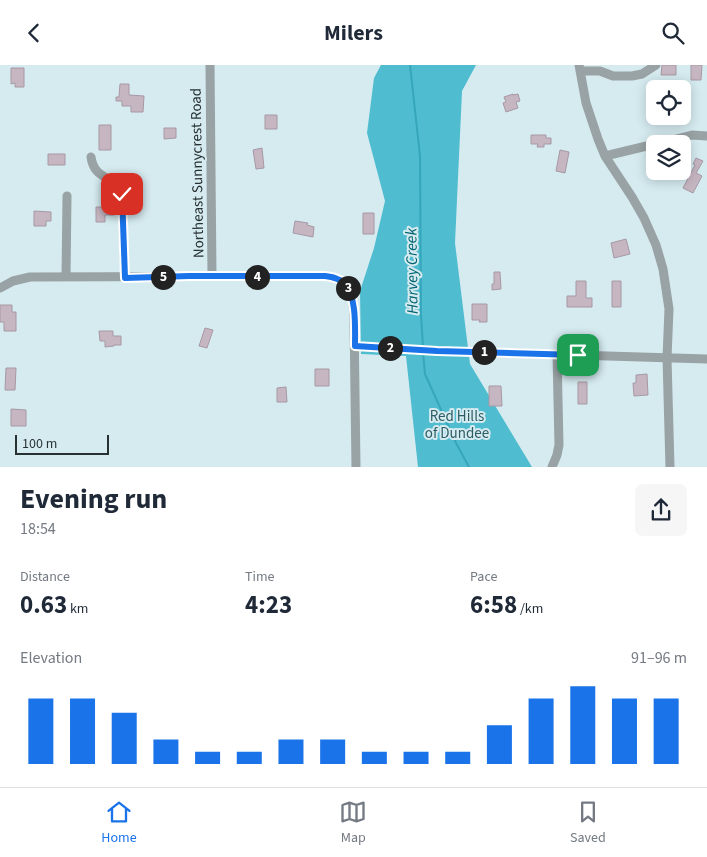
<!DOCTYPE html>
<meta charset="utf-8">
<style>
body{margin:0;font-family:"Source Sans 3",sans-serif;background:#f6f6f7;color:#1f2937;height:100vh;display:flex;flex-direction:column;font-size:19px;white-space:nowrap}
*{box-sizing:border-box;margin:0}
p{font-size:16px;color:#747a83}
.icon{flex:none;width:28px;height:28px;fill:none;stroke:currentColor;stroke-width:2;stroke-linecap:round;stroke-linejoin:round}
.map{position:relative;height:402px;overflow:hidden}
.panel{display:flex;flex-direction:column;background:#fff;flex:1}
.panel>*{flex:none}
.tools{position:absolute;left:646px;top:15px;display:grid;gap:10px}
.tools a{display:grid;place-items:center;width:45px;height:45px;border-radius:8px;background:#fff;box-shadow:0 2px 12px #0003;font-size:25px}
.scale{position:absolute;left:15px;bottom:12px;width:94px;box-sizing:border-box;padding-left:5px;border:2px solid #283132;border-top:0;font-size:14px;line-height:18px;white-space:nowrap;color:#283132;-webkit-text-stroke:4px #d5ebf0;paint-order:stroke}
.pin{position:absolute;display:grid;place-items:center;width:42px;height:42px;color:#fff;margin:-21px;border-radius:10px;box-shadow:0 2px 8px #0006}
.km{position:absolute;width:25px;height:25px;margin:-12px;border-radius:50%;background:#222;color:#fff;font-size:14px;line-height:25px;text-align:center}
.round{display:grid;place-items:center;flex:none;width:52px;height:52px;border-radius:8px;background:#f6f6f7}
.headline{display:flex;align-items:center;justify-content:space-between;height:85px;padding:0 20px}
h1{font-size:28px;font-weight:700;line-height:38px}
.stats{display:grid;grid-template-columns:repeat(3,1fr);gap:8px;height:85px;padding:5px 20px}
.stats div{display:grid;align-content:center}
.stats b{font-size:25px;font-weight:700}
.stats small{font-size:14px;font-weight:400}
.stats p{font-size:14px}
.chart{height:140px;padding:10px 20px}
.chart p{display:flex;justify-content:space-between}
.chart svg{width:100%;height:90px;margin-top:5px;stroke:#1a73e8;stroke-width:6}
header{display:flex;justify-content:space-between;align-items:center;height:65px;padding:0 20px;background:#fff;font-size:22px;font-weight:700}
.tab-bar{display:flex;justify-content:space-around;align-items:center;height:70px;border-top:1px solid #e0e1e3;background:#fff;font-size:14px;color:#747a83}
.tab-bar a{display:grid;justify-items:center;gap:2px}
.tab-bar .active{color:#1a73e8}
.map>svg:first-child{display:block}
.forest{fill:#4fbcd0}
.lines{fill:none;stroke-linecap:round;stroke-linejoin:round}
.stream{stroke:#36a7bb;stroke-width:2}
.building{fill:#c6b6c2;stroke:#a798a4}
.minor{stroke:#99a2a4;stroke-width:9}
.route-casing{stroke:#fff;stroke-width:10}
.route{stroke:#1a73e8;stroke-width:6}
.labels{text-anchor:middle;stroke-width:4;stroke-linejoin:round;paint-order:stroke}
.street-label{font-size:15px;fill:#283132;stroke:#d5ebf0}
.park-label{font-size:15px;fill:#2d5c65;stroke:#d5ebf0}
.water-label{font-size:16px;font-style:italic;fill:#016371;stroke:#d5ebf0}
</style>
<header><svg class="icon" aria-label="back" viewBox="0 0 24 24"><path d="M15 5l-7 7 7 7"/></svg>Milers<svg class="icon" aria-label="search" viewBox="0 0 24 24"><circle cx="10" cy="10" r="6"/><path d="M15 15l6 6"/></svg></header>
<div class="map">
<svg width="707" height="402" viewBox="0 0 707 402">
<rect width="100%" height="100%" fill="#d5ebf0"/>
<!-- forest -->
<path class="forest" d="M381,0h95l-14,26 -7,152 15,121 62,103h-114l-12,-111 -45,-2 -1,-63 14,-43 11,-47 -18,-68 7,-55z"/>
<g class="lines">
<!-- stream -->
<path class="stream" d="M410,0l10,91 1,159 2,32
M423,287l2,22 31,69 13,24"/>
</g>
<!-- building -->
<path class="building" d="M662,0h14v10h-15z
M691,0h11l-1,15h-10z
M11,3h13v19h-9v-4l-4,1z
M120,19h9v11l15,1 -1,16h-12v-6h-9v-5h-6v-4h3z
M513,29v1l5,-1 2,7 -4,1 2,6 -12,4 -3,-9 3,-1 -2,-5z
M265,50h12v14h-12z
M99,60h12v25h-12z
M164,63h12v10l-12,1z
M531,70h15v3h5v6h-7v3h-7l1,-3h-7z
M262,83l2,20 -8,1 -3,-19z
M560,85l9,2 -4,21 -9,-2z
M48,89h17v11h-17z
M696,93l7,3 -7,12 6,3 -9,17 -10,-5 12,-23 -2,-1z
M104,134h9l1,16h-9v7h-9v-15h8z
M34,146l17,1v9h-5v5h-12z
M363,148h11v21h-11z
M295,156l13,2 -1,2 7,2 -1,10 -20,-4z
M626,174l4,15 -16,4 -3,-15z
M494,207h6l1,17 -9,1v-6h2z
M576,216h10v17h6v9h-25v-11h9z
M612,216h9v26h-9z
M472,239h15v18h-8l1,-2h-8z
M0,240h12v7h4v19h-12v-9h-4z
M205,263l8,2 -6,18 -8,-2z
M99,266h14v5h8v9h-7v1l-9,1v-6h-5z
M6,303h10l-1,22h-10z
M315,304h14v17h-14z
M647,309l1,21 -14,1 -1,-13h3v-8z
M578,317h9v22h-9z
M489,321h12l1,20h-13z
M286,322l1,15h-10v-14z
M11,344l15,1v16h-15z"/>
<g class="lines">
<!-- minor -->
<path class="minor" d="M210,0l2,211
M579,0l7,38 12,36 7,17 27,41 12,21 12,27 7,24 6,40 -2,49 3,109
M580,6h20l13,5h19l10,-2 14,-9
M657,79l35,-9 15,1
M605,91l50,-12
M91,92c3,20 16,18 29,31l2,18 3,72
M66,212l1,-81
M0,223l13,-7 17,-4 295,-1 9,2 11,5 5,8 3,11 1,18 2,147
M355,281l82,5 270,8
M552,402l5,-12 2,-10 -2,-91"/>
</g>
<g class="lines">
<defs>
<path id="route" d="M122,129l3,84 64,-2h136c7,1 14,2 19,7 13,12 11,46 11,63l82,5 141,4"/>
</defs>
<!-- route casing -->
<use href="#route" class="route-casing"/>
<!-- route -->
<use href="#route" class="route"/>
</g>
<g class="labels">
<!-- street labels -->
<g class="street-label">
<text transform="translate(197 108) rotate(-91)" y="5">Northeast Sunnycrest Road</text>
</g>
<!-- park labels -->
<g class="park-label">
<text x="457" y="356">Red Hills<tspan x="457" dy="17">of Dundee</tspan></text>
</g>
<!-- water labels -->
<g class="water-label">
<text transform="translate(411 206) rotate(-91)" y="6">Harvey Creek</text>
</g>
</g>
</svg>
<div class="tools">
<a><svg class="icon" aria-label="locate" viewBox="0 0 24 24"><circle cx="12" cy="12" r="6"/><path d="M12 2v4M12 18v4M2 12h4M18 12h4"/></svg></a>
<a><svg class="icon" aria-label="layers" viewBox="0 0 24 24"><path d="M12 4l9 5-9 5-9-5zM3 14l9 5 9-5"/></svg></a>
</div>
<div class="scale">100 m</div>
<div class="pin" style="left:578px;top:290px;background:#1e9e55"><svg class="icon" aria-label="arrive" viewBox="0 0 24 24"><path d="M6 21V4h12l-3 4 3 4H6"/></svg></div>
<div class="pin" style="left:122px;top:129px;background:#d93025"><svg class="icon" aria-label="check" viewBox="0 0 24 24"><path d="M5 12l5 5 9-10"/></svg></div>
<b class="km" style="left:484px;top:287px">1</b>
<b class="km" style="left:390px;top:283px">2</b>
<b class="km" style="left:348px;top:223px">3</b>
<b class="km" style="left:257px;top:212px">4</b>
<b class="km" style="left:163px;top:212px">5</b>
</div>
<section class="panel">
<div class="headline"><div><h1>Evening run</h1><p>18:54</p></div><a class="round"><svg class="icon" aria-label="share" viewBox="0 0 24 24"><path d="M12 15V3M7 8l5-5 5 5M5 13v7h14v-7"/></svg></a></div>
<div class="stats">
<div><p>Distance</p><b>0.63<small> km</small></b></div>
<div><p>Time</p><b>4:23</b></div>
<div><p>Pace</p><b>6:58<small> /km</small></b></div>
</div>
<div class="chart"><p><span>Elevation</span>91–96 m</p>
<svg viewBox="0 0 160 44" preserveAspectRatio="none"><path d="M5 44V12M15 44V12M25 44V19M35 44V32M45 44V38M55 44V38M65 44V32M75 44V32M85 44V38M95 44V38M105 44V38M115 44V25M125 44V12M135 44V6M145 44V12M155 44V12"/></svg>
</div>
</section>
<nav class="tab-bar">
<a class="active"><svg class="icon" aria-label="home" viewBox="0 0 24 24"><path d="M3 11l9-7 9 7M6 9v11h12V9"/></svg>Home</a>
<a><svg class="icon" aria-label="map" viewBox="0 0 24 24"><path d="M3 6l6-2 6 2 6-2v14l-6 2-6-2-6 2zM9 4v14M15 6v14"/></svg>Map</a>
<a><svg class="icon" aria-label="saved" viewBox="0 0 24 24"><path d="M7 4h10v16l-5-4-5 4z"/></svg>Saved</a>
</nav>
